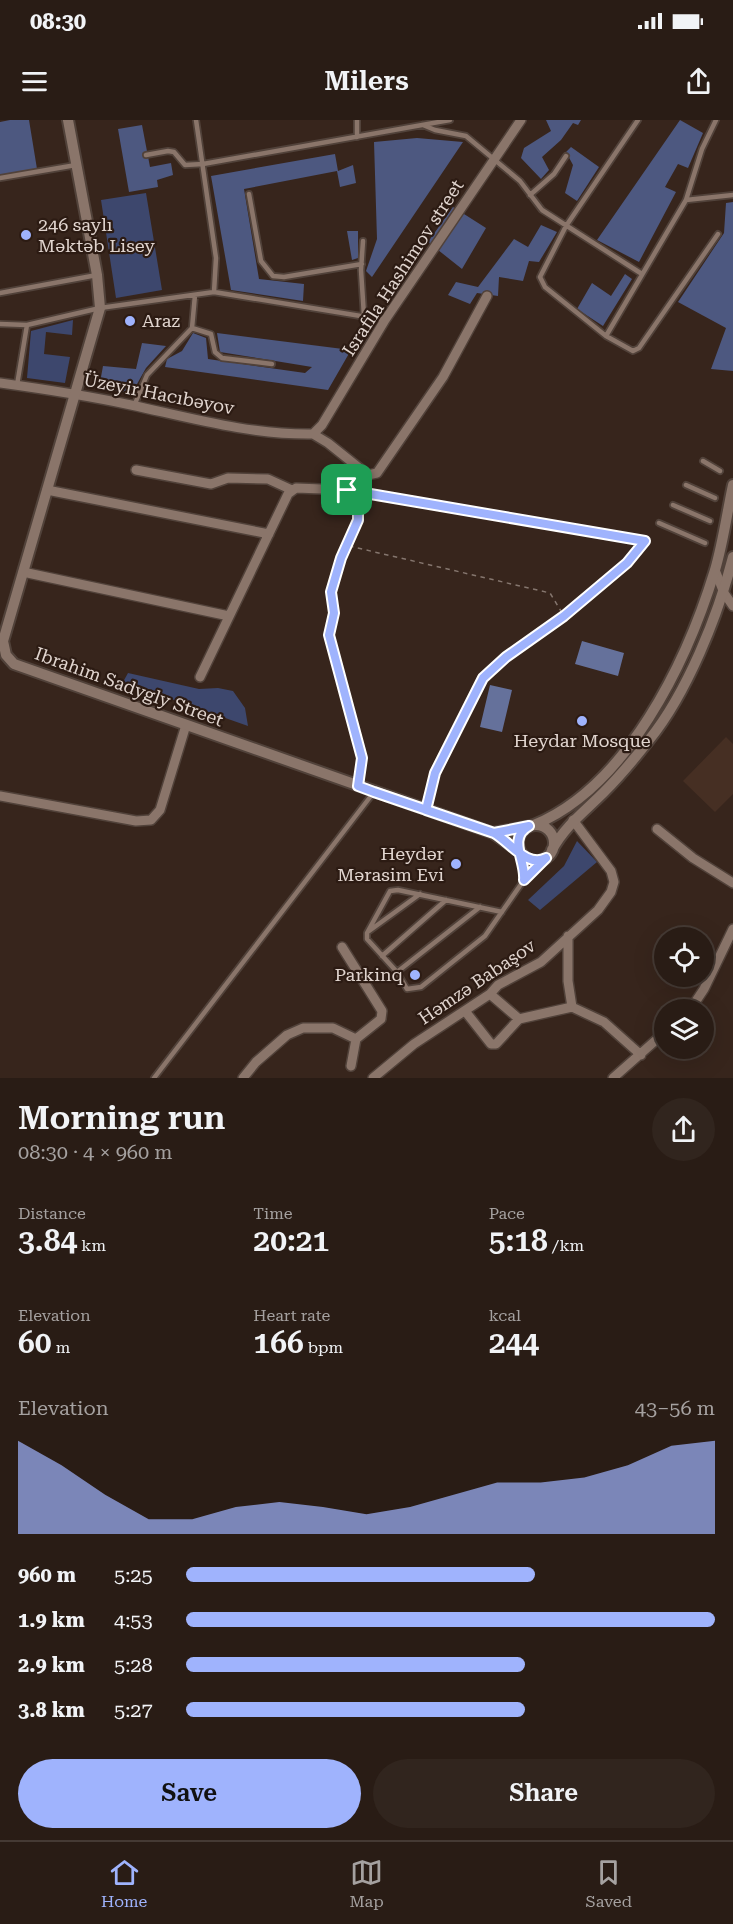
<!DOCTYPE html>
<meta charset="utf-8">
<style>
body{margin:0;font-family:"Roboto Serif",serif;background:#31251e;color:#f1f3f6;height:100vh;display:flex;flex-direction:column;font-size:22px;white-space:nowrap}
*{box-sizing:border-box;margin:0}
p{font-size:20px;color:#a5a1a0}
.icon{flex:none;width:33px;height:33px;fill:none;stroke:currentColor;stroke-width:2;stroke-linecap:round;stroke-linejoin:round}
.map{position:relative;height:958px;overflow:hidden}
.details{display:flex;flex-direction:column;background:#291c15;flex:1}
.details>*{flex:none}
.controls{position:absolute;left:654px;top:807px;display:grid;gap:12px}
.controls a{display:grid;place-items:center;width:60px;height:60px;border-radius:50%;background:#291c15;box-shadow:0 6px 24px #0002,0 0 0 2px #453a34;font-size:30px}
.pin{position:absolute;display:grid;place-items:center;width:51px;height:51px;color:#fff;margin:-26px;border-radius:12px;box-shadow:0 3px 9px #0006}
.round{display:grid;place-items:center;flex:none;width:63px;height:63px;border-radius:32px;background:#31251e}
.summary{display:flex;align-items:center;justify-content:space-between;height:102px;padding:0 18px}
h1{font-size:33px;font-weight:600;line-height:45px}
.figures{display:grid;grid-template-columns:repeat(3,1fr);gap:9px;height:102px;padding:6px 18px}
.figures div{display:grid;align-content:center}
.figures b{font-size:30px;font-weight:600}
.figures small{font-size:16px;font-weight:400}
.figures p{font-size:16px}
.chart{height:168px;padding:12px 18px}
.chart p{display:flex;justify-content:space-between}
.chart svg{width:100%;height:108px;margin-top:6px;fill:#9fb3fd;opacity:.7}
.cta{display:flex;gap:12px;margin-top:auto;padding:12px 18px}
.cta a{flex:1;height:69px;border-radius:36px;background:#9fb3fd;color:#111;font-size:24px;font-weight:600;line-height:69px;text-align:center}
.cta a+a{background:#31251e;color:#f1f3f6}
ul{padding:0 18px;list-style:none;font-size:20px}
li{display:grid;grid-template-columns:96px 72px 1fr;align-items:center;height:45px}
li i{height:15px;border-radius:8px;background:#9fb3fd}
.status{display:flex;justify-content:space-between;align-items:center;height:42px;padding:0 30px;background:#291c15;direction:ltr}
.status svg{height:16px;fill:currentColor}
header{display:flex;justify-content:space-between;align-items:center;height:78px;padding:0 18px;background:#291c15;font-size:27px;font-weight:600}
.menu{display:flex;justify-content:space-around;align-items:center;height:84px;border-top:2px solid #453a34;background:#291c15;font-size:16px;color:#a5a1a0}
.menu a{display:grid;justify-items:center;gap:3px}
.menu .on{color:#9fb3fd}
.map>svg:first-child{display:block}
.built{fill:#462f23}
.green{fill:#3d476d}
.forest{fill:#4d5880}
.water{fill:#65719b}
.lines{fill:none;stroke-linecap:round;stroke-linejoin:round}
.service-casing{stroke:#51423a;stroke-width:8}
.minor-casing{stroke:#51423a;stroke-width:12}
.tertiary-casing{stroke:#51423a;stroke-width:14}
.path{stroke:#85766e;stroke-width:1.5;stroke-dasharray:4.5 4.5;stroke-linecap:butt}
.service{stroke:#8a756a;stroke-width:4.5}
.minor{stroke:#8a756a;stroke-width:9}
.tertiary{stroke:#8a756a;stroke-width:10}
.route-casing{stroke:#fff;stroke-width:12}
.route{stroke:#9fb3fd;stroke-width:8}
.poi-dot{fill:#9fb3fd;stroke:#2c1b13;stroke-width:2}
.labels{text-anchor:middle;stroke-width:4.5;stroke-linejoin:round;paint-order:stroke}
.poi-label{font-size:18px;fill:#e1d5cf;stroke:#2c1b13;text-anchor:start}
.street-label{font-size:18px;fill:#e1d5cf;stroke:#2c1b13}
</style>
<div class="status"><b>08:30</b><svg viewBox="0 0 49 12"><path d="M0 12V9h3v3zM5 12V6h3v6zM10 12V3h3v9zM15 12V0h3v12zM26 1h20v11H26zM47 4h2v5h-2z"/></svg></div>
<header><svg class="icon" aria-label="menu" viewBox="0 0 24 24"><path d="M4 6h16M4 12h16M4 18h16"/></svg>Milers<svg class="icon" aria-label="share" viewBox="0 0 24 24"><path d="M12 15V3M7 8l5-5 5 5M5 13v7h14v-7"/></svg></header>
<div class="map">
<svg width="733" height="958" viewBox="0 0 733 958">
<rect width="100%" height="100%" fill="#37251c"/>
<!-- built -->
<path class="built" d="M726,617l7,7v50l-18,18 -32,-31z"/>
<!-- green -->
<path class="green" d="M146,73l16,97 -46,8 -15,-98z
M73,200l-1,15 -26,-3 -2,22 26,3 -5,26 -38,-5 4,-47z
M128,553l71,16 19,-1 15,3 12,17 3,18 -125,-44z
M577,721l20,21 -57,48 -12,-10 36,-34z"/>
<!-- forest -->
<path class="forest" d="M10,0h19l8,49 -37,6v-53z
M546,0h35l-3,5 -5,-2 -12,17 -19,17 7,13 -8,9 -20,-21 3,-10 27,-17z
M680,0l23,13 -15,35 -10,-4 -13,23 11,5 -37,70 -42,-22z
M142,5l8,42 21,-4 2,12 -16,5 1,7 -29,5 -11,-63z
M417,18l46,4 -91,135 -6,-6 11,-32 -3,-97z
M571,27l28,20 -22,34 -12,-8 8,-28 -7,-13z
M335,34l3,17 15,-6 3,18 -16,4 -3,-16 -93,18 15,90 45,5 -1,17 -72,-11 -20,-114z
M733,82v169l-22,-2 15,-41 -48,-26 46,-69 2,-30z
M453,87l33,21 -24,41 -34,-27z
M541,105l16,7 -18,30 -10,-1 -6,20 -24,-4 -1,19 -21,-3 -7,11 -22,-9 8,-13 22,5 36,-48 14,8z
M347,111h11v27l-6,2z
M625,154l7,5 -29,47 -26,-17 15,-26 19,13z
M193,213l13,5 2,21 97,14 7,-6 -92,-15 -3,-19 134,17 -23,40 -163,-23 2,-8 15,-8z
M142,223l24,3 -20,22 -14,25 -33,-5 4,-22 33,3z"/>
<!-- water -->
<path class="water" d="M582,521l42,12 -6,23 -43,-12z
M490,565l22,5 -10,42 -22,-5z"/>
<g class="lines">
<defs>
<path id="service" d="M196,0l20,138 -2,34
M357,0v17
M638,0l-72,106 -26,51 5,10 61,49 27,15 6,-3 79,-114
M423,5l12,5 31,6 54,45 22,29 100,64
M146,35l22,-4 6,1 11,13 18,-1 247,-44
M0,58l76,-13
M249,74l12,67 12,15 11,1 78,-13
M530,75l24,-21 12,-18
M686,80l47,-5
M363,121l-2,29 3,46
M0,173l97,-18
M0,204l27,1 73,-17 114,-16 171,28
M192,208l3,-33
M606,216l80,-136 16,-51 14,-29
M17,265l10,-60
M134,286l13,-31 45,-47 19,6 4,18 7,6 50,6
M703,341l17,10
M686,365l29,13
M673,385l37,16
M659,403l46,20
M521,734l3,26
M502,792l-104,-22 -8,1 -23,42v6l30,33 10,17 14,-2 64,-51 39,-56 22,-22
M369,811l51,-37
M382,836l64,-56
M397,852l83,-65
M154,958l220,-286"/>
<path id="minor" d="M0,263c44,6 88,13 131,22 60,13 120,30 182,29
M313,314l9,-9 63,-105 136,-200
M313,314l15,9 40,32 9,-2 66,-96 44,-81
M136,350l75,14 17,-6 40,1 24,11
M47,370l222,44
M715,450l9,23 9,13
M23,452l206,44
M200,557l88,-183 8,-6 51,2 6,-26
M0,676l136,25 15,-1 9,-10 26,-85
M657,709l36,29 40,25
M568,816v45l4,26
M342,827l40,64 -1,8 -25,20
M490,874l29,25
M690,890l14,-21 29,-60
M465,891l26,33h5l23,-25 53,-12 32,15 37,33
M243,958l13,-16 31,-27 16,-7h30l23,11 -5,27
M373,958l41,-34 76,-50 8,-9 43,-23 57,-52 13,-18 3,-10 -3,-11 -38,-51
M613,958l51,-45"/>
<path id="tertiary" d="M68,0l29,155 3,33 -97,333 3,14 8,9 479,169
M534,705c93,-38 153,-163 181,-255 8,-27 12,-57 18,-85
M518 723a18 18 0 1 1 36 0a18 18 0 1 1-36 0Z
M552,730c13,-24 32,-38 52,-58 16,-16 31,-34 45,-52 38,-47 69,-124 84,-183
M519,731l-26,-18 33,-6"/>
</defs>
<!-- service casing -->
<use href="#service" class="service-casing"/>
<!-- minor casing -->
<use href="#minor" class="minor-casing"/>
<!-- tertiary casing -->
<use href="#tertiary" class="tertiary-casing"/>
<!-- path -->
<path class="path" d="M357,371l288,50 -18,22 -63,53 -58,41 -22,20 -49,96 -6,25
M352,378l6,11v11l-17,38 -10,34 3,21 -5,22 33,123 -3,17
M349,426l201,47 14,23"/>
<!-- service -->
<use href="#service" class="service"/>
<!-- minor -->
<use href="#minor" class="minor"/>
<!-- tertiary -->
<use href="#tertiary" class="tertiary"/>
</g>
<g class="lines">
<defs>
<path id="route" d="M347,370l11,19v11l-17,38 -10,34 3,21 -5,22 33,123 -4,28 16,6 120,41c16,9 33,35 52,25l-22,22c2,-19 -17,-42 5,-54l-35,7 -68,-23 9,-37 48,-95 23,-21 58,-41 63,-53 18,-22 -298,-51"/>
</defs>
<!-- route casing -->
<use href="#route" class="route-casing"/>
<!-- route -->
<use href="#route" class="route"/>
</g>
<!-- markers -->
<g class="poi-dot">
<circle cx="26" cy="115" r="6"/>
<circle cx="130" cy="201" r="6"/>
<circle cx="582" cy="601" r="6"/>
<circle cx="456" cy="744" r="6"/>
<circle cx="415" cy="855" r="6"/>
</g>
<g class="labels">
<!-- poi labels -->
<g class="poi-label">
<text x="38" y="111">246 saylı<tspan x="38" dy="21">Məktəb Lisey</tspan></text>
<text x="142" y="207">Araz</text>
<text x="582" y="627" text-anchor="middle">Heydar Mosque</text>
<text x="444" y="740" text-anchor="end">Heydər<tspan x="444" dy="21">Mərasim Evi</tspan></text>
<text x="403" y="861" text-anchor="end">Parkinq</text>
</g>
<!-- street labels -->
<g class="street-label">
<text transform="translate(403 148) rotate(-57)" y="6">Israfila Hashimov street</text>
<text transform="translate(159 274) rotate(11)" y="6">Üzeyir Hacıbəyov</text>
<text transform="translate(129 567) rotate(20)" y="6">Ibrahim Sadygly Street</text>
<text transform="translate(477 862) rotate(-34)" y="6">Həmzə Babaşov</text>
</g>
</g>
</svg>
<div class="controls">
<a><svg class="icon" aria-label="locate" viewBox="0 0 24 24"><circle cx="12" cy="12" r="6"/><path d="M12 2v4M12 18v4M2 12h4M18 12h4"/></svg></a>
<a><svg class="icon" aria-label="layers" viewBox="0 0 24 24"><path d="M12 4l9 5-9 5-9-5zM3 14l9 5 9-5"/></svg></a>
</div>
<div class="pin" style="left:347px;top:370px;background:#1e9e55"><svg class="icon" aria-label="arrive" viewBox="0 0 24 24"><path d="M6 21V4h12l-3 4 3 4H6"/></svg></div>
</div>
<section class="details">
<div class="summary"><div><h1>Morning run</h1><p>08:30 · 4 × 960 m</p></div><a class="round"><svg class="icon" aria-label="share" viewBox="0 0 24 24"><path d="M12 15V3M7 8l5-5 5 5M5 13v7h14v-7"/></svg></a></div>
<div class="figures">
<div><p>Distance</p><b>3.84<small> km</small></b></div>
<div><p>Time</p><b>20:21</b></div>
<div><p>Pace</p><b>5:18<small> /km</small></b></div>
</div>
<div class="figures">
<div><p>Elevation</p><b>60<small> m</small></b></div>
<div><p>Heart rate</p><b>166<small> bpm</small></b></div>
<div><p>kcal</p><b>244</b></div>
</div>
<div class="chart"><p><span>Elevation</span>43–56 m</p>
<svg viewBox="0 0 160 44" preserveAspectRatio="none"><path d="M0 44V6L10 16L20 28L30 38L40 38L50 33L60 31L70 33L80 36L90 33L100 28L110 23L120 23L130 21L140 16L150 8L160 6V44z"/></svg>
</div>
<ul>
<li><b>960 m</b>5:25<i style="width:66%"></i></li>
<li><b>1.9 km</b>4:53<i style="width:100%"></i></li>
<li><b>2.9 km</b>5:28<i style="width:64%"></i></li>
<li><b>3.8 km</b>5:27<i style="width:64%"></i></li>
</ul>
<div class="cta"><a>Save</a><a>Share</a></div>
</section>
<nav class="menu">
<a class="on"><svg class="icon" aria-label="home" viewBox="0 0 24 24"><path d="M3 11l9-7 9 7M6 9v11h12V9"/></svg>Home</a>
<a><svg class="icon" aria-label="map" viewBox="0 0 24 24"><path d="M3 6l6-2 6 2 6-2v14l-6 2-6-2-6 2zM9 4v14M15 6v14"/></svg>Map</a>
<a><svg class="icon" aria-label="saved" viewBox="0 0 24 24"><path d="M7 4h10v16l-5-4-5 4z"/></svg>Saved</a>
</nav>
